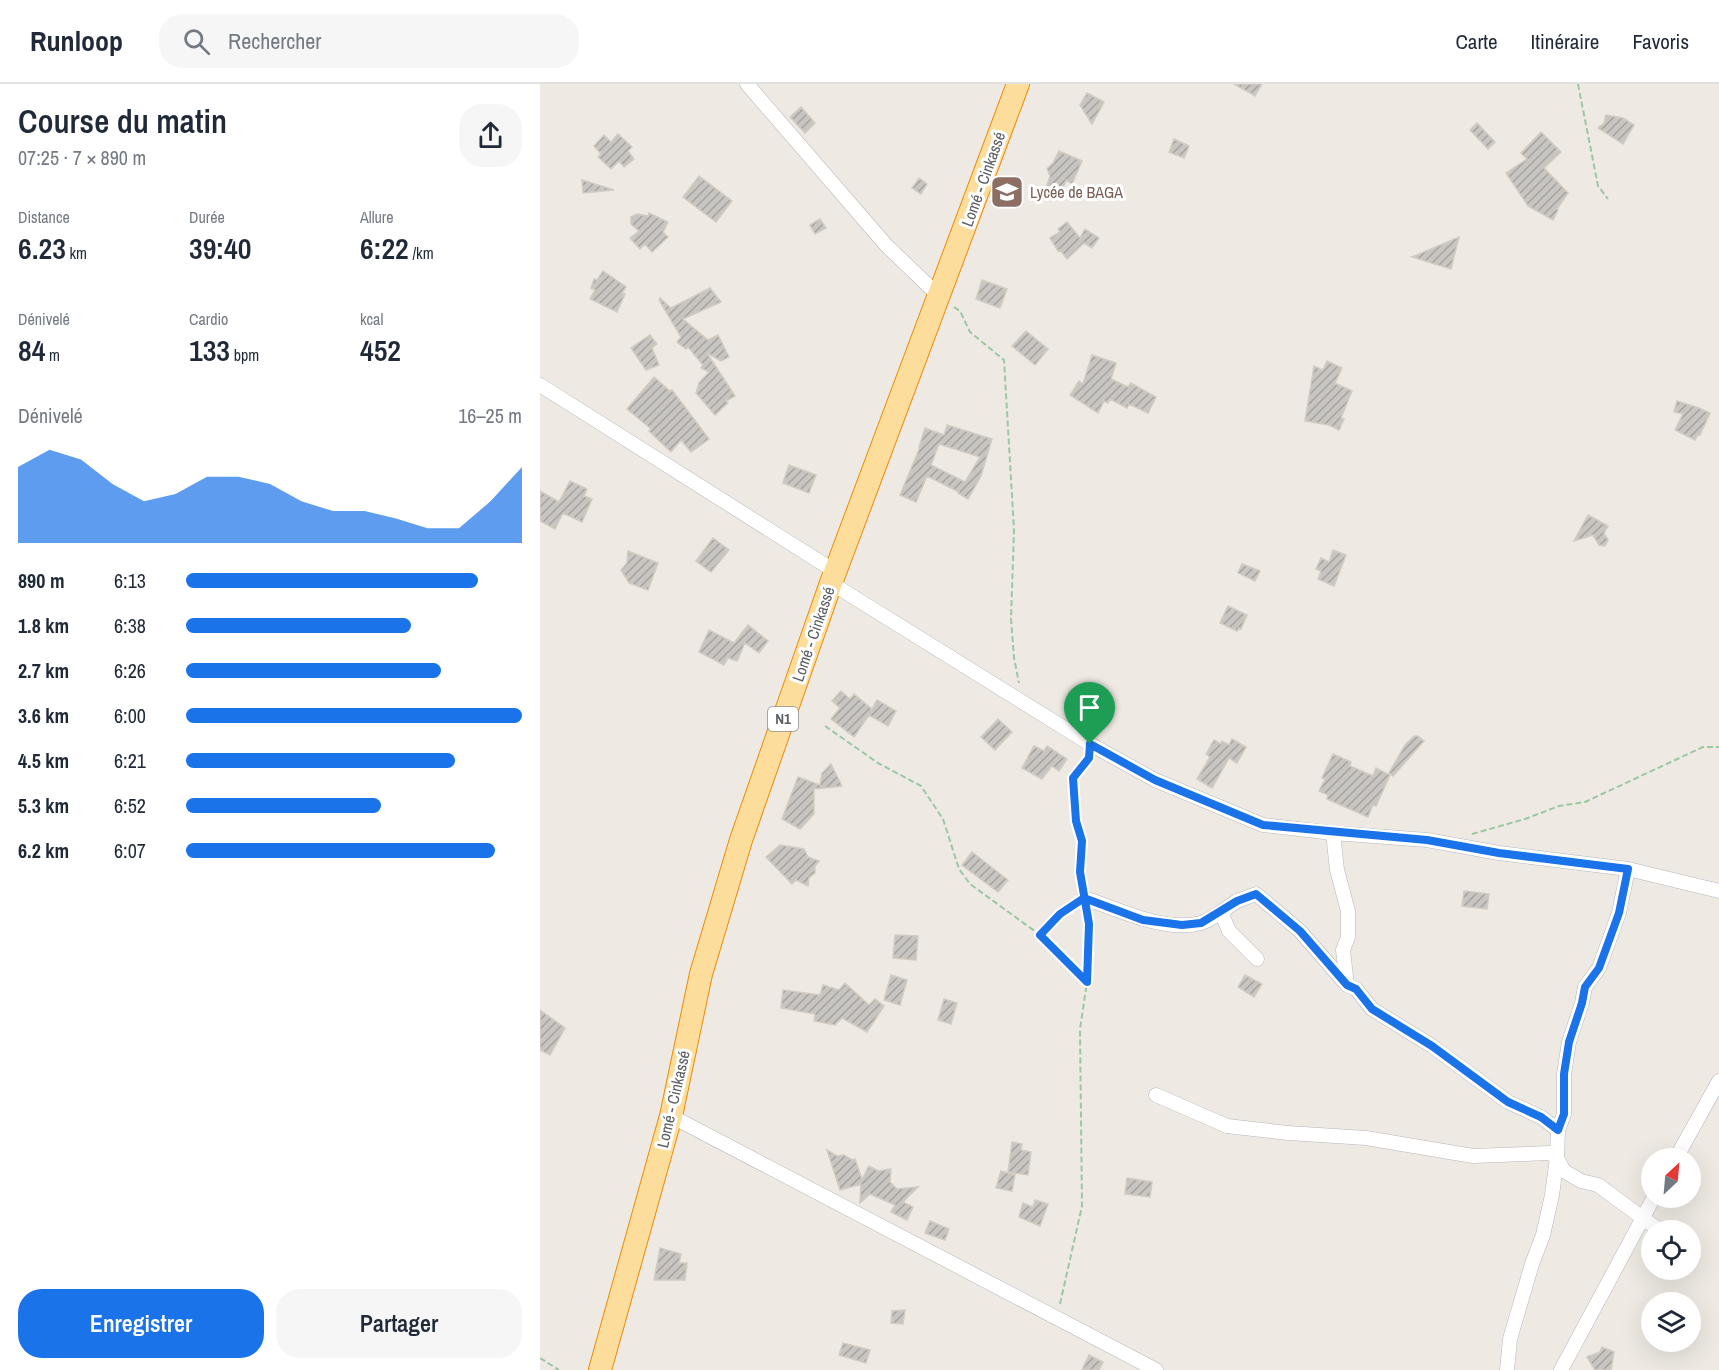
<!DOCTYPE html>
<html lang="fr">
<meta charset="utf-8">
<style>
body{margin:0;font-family:"Archivo Narrow",sans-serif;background:#f6f6f7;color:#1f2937;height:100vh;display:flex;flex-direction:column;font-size:22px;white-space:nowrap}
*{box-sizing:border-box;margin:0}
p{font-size:20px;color:#747a83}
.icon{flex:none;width:33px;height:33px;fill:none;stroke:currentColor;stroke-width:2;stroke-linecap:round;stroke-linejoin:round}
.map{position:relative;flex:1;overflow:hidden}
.side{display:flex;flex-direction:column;background:#fff;width:540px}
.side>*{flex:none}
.needle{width:39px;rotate:26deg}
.tools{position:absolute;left:1101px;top:1064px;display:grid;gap:12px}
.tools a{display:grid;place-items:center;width:60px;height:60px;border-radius:50%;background:#fff;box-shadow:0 6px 24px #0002;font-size:30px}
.pin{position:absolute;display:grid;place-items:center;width:51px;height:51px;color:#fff;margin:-62px -26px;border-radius:50% 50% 50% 0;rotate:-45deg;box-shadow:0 0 6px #0007}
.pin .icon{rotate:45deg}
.round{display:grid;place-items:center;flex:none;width:63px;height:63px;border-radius:24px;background:#f6f6f7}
.head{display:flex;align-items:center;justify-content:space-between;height:102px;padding:0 18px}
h1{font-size:33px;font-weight:600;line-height:45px}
.figures{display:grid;grid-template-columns:repeat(3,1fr);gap:9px;height:102px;padding:6px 18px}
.figures div{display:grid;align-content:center}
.figures b{font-size:30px;font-weight:600}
.figures small{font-size:16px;font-weight:400}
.figures p{font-size:16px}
.chart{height:168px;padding:12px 18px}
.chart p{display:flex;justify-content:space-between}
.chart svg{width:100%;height:108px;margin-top:6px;fill:#1a73e8;opacity:.7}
.action{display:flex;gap:12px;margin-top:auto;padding:12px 18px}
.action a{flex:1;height:69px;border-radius:24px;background:#1a73e8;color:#fff;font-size:24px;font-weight:600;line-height:69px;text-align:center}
.action a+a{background:#f6f6f7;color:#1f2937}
ul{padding:0 18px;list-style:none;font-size:20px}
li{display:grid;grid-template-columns:96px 72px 1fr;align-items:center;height:45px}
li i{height:15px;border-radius:8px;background:#1a73e8}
header{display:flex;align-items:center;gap:36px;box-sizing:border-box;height:84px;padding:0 30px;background:#fff;border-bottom:2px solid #e0e1e3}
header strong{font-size:28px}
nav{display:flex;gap:33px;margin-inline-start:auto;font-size:21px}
.search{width:420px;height:54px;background:#f6f6f7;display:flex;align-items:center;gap:15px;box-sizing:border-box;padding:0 21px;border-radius:24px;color:#747a83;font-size:22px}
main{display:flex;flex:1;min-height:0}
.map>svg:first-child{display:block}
.building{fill:url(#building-hatch);stroke:#d2cbc2;stroke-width:1.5;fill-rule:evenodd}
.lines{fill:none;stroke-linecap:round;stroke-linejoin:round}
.minor-casing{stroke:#b4b7ba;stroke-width:15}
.trunk-casing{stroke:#eb8c07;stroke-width:24}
.path{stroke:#9bc8a3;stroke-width:2;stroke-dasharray:6 3;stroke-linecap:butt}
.minor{stroke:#fff;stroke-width:14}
.trunk{stroke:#fcdd9c;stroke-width:22}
.route-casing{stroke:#fff;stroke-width:12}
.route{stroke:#1a73e8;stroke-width:8}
.labels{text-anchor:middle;stroke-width:6;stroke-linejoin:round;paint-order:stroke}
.shield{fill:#fff;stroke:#8c9092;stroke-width:1.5}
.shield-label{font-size:15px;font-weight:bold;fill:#5b6064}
.street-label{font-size:16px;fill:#5b6064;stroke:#fff}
.education-label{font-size:16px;fill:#785e54;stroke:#fff;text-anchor:start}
</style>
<header>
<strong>Runloop</strong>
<div class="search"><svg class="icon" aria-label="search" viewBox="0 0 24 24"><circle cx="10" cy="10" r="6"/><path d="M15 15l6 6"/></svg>Rechercher</div>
<nav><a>Carte</a><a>Itinéraire</a><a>Favoris</a></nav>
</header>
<main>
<section class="side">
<div class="head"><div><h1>Course du matin</h1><p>07:25 · 7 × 890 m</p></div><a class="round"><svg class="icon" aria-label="share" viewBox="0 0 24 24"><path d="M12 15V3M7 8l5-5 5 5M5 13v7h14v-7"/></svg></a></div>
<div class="figures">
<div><p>Distance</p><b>6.23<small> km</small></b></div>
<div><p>Durée</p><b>39:40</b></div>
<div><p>Allure</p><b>6:22<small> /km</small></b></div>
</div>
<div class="figures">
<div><p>Dénivelé</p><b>84<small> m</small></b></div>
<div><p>Cardio</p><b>133<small> bpm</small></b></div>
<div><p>kcal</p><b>452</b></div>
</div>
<div class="chart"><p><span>Dénivelé</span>16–25 m</p>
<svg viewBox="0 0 160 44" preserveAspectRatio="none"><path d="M0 44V13L10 6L20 10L30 20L40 27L50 24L60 17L70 17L80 20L90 27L100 31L110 31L120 34L130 38L140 38L150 27L160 13V44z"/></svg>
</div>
<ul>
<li><b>890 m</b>6:13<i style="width:87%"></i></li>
<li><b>1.8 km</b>6:38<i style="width:67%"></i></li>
<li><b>2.7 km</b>6:26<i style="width:76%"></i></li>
<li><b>3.6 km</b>6:00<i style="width:100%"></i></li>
<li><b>4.5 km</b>6:21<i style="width:80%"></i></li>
<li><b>5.3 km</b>6:52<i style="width:58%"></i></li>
<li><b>6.2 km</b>6:07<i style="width:92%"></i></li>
</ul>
<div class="action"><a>Enregistrer</a><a>Partager</a></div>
</section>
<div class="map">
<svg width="1179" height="1286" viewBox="0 0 1179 1286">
<defs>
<pattern id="building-hatch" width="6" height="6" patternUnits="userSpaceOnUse" patternTransform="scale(1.5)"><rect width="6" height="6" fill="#c8c5c1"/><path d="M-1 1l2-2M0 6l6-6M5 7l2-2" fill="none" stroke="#a5a3a0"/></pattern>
</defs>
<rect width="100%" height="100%" fill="#eeeae3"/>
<!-- building -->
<path class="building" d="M694,0h28l-7,12z
M547,9l17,9 -12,22 -12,-19z
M261,23l14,16 -10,10 -15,-16z
M1066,31l17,3 11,7 -11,19 -25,-16 6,-5z
M937,39l18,19 -7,7 -18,-19z
M1001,48l20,20 -17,16 24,25 -11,16 1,1 -5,10 -25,-14 -22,-33 21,-14 -6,-6z
M78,50l14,13 -4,4 6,8 -10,8 -5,-6 -8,8 -13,-12 3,-3 -7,-8 10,-11 7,7z
M634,55l15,7 -5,12 -15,-6z
M519,67l23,10 -10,23 -6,-4 -4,11 -15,-6 3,-9 -3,-7 6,-6z
M159,92l33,25 -16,21 -33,-25z
M379,94l8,6 -6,10 -9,-6z
M42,96l32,10 -31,3z
M109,129l19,9 -5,10 5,5 -16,15 -7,-8 -5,5 -10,-11 9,-7 -8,-7v-7l6,-3 11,2z
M280,135l6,9 -11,6 -5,-9z
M527,138l13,16 5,-9 14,9 -7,10 -8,-5 -17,16 -7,-9 -2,1 -8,-13 10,-6 -2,-3z
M919,153l-8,32 -39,-12z
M63,187l23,16 -4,6 3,1 -8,18 -27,-13 5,-9 -4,-2 3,-9 3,1z
M442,196l25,9 -7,19 -24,-9z
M170,204l11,14 -38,17 25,21 10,-5 11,22 -8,4 -14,-8 28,43 -9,5 2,2 -13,12 -19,-22 3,-10 10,-11 -8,-4 2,-3 -15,-18 -2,2 -9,-7 4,-5 -22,-37 1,-2 11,10z
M486,247l22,18 -13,16 -23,-19z
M110,251l7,9 -5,4 7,17 -13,5 -15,-22z
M552,271l24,8 -5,16 17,8 3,-4 25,14 -8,16 -19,-9 -2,4 -17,-9 -2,4 -4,-2 -6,12 -28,-18 9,-14 4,3z
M787,277l15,7 -7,15 17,8 -11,27 3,1 -5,11 -10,-5 -24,-4 9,-55 9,4z
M114,293l16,14 2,-1 37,49 -18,13 -10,-12 -10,12 -22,-21 2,-2 -24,-20z
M1137,317l22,7 11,5 -10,22 -2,-1 -3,6 -20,-10 8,-16 -9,-2z
M407,341l45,14 -11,37 -13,23 -10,-6 1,-1 -32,-16 -11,26 -16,-7 20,-48h-1l6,-19 19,7zM399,360l41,13 -15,25 -34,-17z
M249,381l27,10 -7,18 -26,-10z
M30,397l17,8 -3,7 8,3 -10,23 -19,-9 -8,16 -15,-8v-30l19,11z
M1048,431l20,11 -4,7 4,7 -3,6 -6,-1 -6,-10 -19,6z
M173,454l16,12 -18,22 -15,-11z
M793,466l13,5 -12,31 -16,-7 3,-8 -5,-2 5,-11 8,4z
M88,467l30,12 -10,27 -19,-7 -8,-13 6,-7z
M702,480l18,7 -5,10 -17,-8z
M688,522l19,9 -6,14 -2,-1 -2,3 -17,-8z
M208,541l20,16 -9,12 -14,-10 -8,18 -9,-3 -4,7 -25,-13 10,-22 25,13z
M301,607l9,8 4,-5 18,15 5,-9 19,11 -8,15 -19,-11 -15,22 -23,-18 9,-11 -8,-7z
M458,635l14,13 -17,18 -14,-13z
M874,652h4l6,5 -31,35 -4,-3 16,-28z
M692,655l14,8 -9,16 -8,-5 -17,30 -15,-9 13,-22 -4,-3 8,-14 7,4 1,-3 7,4z
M494,662l10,5 3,-5 20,13 -8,12 -7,-5 -10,13 -20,-11z
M793,670l18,8 -1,4 23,10 3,-8 14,7 -14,31 -3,-1 -5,12 -41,-18 1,-4 -9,-4 6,-12 -3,-1z
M291,680l11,22 -28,3v25l-14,15 -18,-10 16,-42 22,8 2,-12z
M240,761l24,4 4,8 11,4 -4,5v7l-6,5 -1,8 -12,-6 -4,4 -26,-27z
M432,768l36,28 -10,12 -36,-27z
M924,807l25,3 -2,15 -25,-3z
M355,851l23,1 -2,24 -23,-2z
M351,891l16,5 -7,25 -16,-5z
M705,891l17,9 -8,13 -16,-10z
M305,899l24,22 6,-6 9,7 -17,26 -25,-14 -7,7 -21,-4 1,-7 -34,-6 2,-18 37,5 3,-10 16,5z
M404,915l13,4 -6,21 -13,-4z
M0,926l25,18 -15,27 -10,-5z
M472,1058l10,2 -1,6 10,2 -3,23 -20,-3z
M287,1066l10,6 7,-1 8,5 3,-1 7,20 7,-13 9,5 13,-2 -1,13 7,7 21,-2 -15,15 10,5 -6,13 -16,-8 4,-7 -25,-11 -10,9 1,-19 -21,6z
M461,1087l14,4 -3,16 -16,-3z
M587,1094l25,4 -2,15 -25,-3z
M495,1116l13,4 -8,22 -21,-9 4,-14 10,4z
M390,1137l19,8 -4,11 -20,-7z
M120,1164l21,6 -2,9h8l-2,17h-31z
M365,1226l-2,14 -12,-1 1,-12z
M303,1259l27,7 -4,13 -27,-8z
M1062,1263l12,5 -3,18h-16l-8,-13 13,-5z
M549,1271l14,7 -4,8h-17z"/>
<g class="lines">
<defs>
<path id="minor" d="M207,0l139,161 53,51
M0,301l296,187
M291,499l259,161 65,36 108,45 70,8 94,7 72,13 129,16 91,22
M793,749l4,37 11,41v26l-5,13 4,35 9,4 16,20 60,37 76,56 33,15 17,13
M544,814c34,11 81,35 117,25 7,-2 14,-7 20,-11
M717,875l-28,-28 -8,-19 16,-11 19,-7 44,37 47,54
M616,1011l71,31 61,7 78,5 107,18 77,-3 7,5 7,13 17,10 17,4 61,45
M131,1032l485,254
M1136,1074l43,-77
M967,1286l3,-31 22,-75 11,-29 9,-40 5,-37 1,-28 6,-16v-40l5,-32 13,-39 3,-16 14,-19 20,-55 9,-44
M1021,1286l93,-173"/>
<path id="trunk" d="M60,1286l71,-254 30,-142 40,-134 90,-257 187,-499"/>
</defs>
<!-- minor casing -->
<use href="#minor" class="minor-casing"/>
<!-- trunk casing -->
<use href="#trunk" class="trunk-casing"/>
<!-- path -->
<path class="path" d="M1038,0l20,102 10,13
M414,223l6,4 10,21 34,28 10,170 -3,89 3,39 5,25
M285,642l53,37 43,23 22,33 16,50 11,15 70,51 46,46
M932,750l53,-15 34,-13 26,-4 118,-55h16
M542,801l-2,-13 2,-31 -6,-20 -3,-42 15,-20
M501,851l19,-21 14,-9
M520,1220l22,-98 -2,-177 7,-47 2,-58 -2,-10
M0,1274l19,12"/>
<!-- minor -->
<use href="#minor" class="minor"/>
<!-- trunk -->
<use href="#trunk" class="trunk"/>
</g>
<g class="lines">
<defs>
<path id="route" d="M550,660l-1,14 -16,20 3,43 6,20 -2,31 9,52 -2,58 -47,-47 20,-21 24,-16 59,22 39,5 19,-2 36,-22 19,-7 44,37 47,54 9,4 16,20 60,37 76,56 33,15 17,13 6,-16v-40l5,-32 13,-39 3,-16 14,-19 20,-55 9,-44 -129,-16 -72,-13 -164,-15 -108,-45 -65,-36"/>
</defs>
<!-- route casing -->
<use href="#route" class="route-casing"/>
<!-- route -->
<use href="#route" class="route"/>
</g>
<!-- icons -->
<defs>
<symbol id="school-square" viewBox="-11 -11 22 22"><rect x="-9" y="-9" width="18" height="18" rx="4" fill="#8d6e63" stroke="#fff"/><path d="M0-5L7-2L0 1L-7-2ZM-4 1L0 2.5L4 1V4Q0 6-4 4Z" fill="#fff"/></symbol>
</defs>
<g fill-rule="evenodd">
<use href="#school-square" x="448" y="89" width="38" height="38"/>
</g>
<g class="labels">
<!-- shield labels -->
<rect class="shield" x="228" y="623" width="30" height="24" rx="4.5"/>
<g class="shield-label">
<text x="243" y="640">N1</text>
</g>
<!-- street labels -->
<g class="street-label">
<text transform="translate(443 95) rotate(-70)" y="6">Lomé - Cinkassé</text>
<text transform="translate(273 550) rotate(-71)" y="6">Lomé - Cinkassé</text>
<text transform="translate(133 1015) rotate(-77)" y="6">Lomé - Cinkassé</text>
</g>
<!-- education labels -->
<g class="education-label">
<text x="490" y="114">Lycée de BAGA</text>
</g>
</g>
</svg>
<div class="tools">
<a><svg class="needle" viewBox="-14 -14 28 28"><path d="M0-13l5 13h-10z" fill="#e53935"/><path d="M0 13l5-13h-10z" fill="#747a83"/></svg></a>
<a><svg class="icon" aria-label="locate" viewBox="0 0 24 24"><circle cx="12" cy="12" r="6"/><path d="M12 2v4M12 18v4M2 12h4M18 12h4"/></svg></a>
<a><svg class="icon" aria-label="layers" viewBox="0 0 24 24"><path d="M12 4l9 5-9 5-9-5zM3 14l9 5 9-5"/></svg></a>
</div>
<div class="pin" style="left:550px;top:660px;background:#1e9e55"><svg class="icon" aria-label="arrive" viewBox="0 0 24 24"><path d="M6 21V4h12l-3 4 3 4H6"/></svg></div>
</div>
</main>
